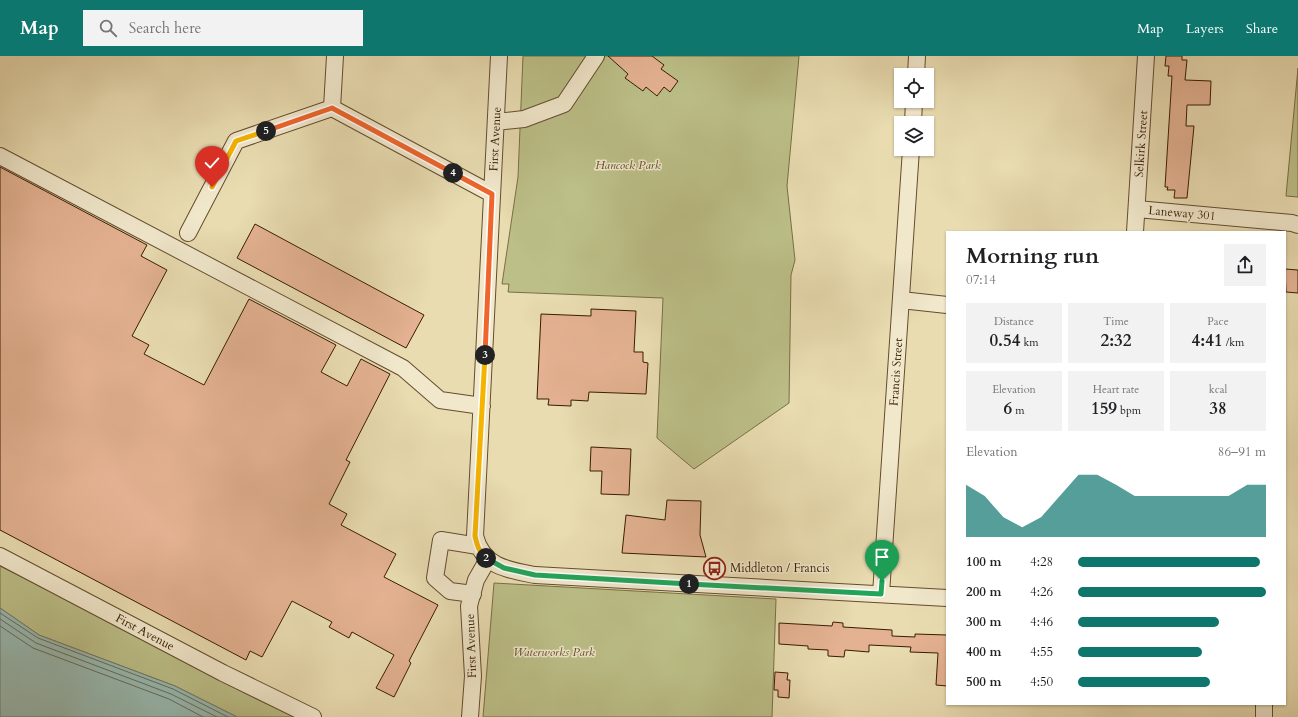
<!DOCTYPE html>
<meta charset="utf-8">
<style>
body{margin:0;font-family:Cardo,serif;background:#f2f2f2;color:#202124;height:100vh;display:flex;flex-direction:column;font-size:15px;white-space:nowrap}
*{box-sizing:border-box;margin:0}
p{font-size:13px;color:#757577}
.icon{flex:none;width:22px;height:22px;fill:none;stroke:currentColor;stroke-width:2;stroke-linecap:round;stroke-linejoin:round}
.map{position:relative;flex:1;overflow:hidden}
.sheet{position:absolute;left:946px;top:175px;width:340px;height:474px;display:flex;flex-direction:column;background:#fff;border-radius:0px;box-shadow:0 1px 3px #0004}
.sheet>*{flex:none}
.tools{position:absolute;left:894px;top:12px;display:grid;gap:8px}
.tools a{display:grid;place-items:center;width:40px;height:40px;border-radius:0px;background:#fff;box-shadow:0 1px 3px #0004;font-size:20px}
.pin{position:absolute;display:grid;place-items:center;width:34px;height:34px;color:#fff;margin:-41px -17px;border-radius:50% 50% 50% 0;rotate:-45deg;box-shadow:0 0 4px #0007}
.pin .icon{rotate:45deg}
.km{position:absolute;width:20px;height:20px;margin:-10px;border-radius:50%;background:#222;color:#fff;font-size:11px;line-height:20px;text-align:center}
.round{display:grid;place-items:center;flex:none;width:42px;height:42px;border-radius:0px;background:#f2f2f2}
.head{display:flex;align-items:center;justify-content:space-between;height:68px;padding:0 20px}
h1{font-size:22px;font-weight:800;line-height:30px}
.stats{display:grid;grid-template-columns:repeat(3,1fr);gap:6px;height:68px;padding:4px 20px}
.stats div{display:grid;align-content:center;border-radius:0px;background:#f2f2f2;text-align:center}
.stats b{font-size:17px;font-weight:800}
.stats small{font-size:11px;font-weight:400}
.stats p{font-size:11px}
.chart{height:112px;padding:8px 20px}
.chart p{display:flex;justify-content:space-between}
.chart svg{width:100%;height:72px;margin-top:4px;fill:#0f766e;opacity:.7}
ul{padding:0 20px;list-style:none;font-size:13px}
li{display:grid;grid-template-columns:64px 48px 1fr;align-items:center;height:30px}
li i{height:10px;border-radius:5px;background:#0f766e}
header{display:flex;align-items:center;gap:24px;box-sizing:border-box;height:56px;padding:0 20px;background:#0f766e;color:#fff}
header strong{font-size:19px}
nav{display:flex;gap:22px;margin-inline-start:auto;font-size:14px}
.search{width:280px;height:36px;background:#f2f2f2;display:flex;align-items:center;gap:10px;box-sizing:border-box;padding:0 14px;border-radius:0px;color:#757577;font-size:15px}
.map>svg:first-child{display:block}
.green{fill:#bcbf88;stroke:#7a6e45}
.water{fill:#98bab2;stroke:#727b6c}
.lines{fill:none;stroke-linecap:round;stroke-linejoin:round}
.shore{stroke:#686b5a;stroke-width:1}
.building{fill:#e4b292;stroke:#381c02}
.minor-casing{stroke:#644c2e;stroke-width:18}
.minor{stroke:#f1e8cc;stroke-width:16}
.split-1-casing{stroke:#fff;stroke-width:8}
.split-2-casing{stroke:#fff;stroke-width:8}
.split-3-casing{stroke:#fff;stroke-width:8}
.split-4-casing{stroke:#fff;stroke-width:8}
.split-5-casing{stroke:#fff;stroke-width:8}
.split-6-casing{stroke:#fff;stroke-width:8}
.split-1{stroke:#22a559;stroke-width:5}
.split-2{stroke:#22a559;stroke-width:5}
.split-3{stroke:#f5b400;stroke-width:5}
.split-4{stroke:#f0652b;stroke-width:5}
.split-5{stroke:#f0652b;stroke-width:5}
.split-6{stroke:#f5b400;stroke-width:5}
.labels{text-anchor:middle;stroke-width:3;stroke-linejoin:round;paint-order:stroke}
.street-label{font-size:12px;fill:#381c02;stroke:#f1e8cc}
.park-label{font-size:12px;font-style:italic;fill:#604d2a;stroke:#f1e8cc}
.poi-label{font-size:12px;fill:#381c02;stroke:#f1e8cc;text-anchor:start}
</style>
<header>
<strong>Map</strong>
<div class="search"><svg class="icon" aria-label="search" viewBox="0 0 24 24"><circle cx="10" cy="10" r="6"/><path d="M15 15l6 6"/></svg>Search here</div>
<nav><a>Map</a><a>Layers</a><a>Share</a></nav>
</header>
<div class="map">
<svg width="1298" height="661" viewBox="0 0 1298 661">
<rect width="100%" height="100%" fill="#e9dcb1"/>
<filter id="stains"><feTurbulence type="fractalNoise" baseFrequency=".005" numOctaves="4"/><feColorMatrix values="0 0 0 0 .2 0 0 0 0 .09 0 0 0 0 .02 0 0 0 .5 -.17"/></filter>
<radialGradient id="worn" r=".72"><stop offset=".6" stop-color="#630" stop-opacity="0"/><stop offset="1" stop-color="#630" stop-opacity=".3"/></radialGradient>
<!-- green -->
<path class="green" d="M523,0h276l-12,130 8,74 -4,15 -2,128 -95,66 -37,-31 6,-140 -155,-6 1,-8h-7l16,-107z
M1298,12v129l-12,-1z
M0,510l304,151h-67l-62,-31 -136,-51 -39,-27z
M494,527l282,16 -4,118h-289z"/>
<!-- water -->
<path class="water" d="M0,552l39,27 136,51 62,31h-237z"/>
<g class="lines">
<!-- shore -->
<path class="shore" d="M0,557l38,25 135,51 55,28
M0,563l36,24 135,51 46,23
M0,570l33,22 136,51 34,18"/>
</g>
<!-- building -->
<path class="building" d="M608,0h44l12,9 -3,4 17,12 -8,11 -6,-5 -7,9 -11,-9 -3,4 -18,-13 3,-4z
M1166,0h16v4h5l-2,20 26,1 -1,24h-23l-1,21h8l-7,72h-13l1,-8h-8l1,-3h-3l7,-111h-4l1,-10h-4z
M0,111l147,78 -6,11 26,14 -35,66 17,9 -5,9 60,31 45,-86 87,46 -15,27 26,14 14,-27 29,15 -44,86 4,2 -21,42 18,10 -6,11 55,29 -12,23 54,28 -29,56 2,2 -17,34 -18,-9 18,-33 -42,-23 -3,6 -20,-11 3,-5 -40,-21 -30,56 -12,-6 -4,9 -246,-130z
M255,168l169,91 -18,33 -169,-90z
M1285,213l13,1v23l-12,-1z
M591,253l45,2 -2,41h9v10l5,1 -2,31 -57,-2 -1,9 -17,-1v6l-23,-1 1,-6h-12l4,-85 50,2z
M591,391l40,2 -2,46 -28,-1 1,-23h-12z
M667,444l34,1 -1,34 6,22 -84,-4 4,-38 39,5z
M833,566l10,1v4l49,3v6l23,1v-3l32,1v51l-11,-1 2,-32 -28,-1 1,-5 -42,-2v7l-24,-2 -1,7 -16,-1v-6l-20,-1v-3l-29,-2v-21l53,3z
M775,616l13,1 -1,7h3l-1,18 -11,-1v-7h-4z"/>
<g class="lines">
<defs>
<path id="minor" d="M499,0l-24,480c8,31 33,34 60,39l412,23
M916,19l1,-19
M332,52l160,86
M332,52l3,-52
M496,66l28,-3 40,-15 32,-48
M913,67l1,-22
M0,100l403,212 37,32 42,6
M1137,153l155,14 6,2
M1135,176l11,-176
M188,177l48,-92 96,-33
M901,244l46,5
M0,500l223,117 90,44
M473,538l-23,-3 -15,-13 6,-38 37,6
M881,538l30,-445
M470,661l3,-41 -4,-70 7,-26 12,-21
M1264,661v-13"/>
</defs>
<!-- minor casing -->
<use href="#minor" class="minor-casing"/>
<!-- minor -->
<use href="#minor" class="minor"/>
</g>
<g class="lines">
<defs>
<path id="split-1" d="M689,528l192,10 1,-13"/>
<path id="split-2" d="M486,502l18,10 31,7 154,9"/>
<path id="split-3" d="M485,299l-10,181c2,9 4,16 11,22"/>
<path id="split-4" d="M453,117l39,21 -7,161"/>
<path id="split-5" d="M266,75l66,-23 121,65"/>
<path id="split-6" d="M212,131l24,-46 30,-10"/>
</defs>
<!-- split-1 casing -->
<use href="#split-1" class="split-1-casing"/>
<!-- split-2 casing -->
<use href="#split-2" class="split-2-casing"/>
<!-- split-3 casing -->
<use href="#split-3" class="split-3-casing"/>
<!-- split-4 casing -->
<use href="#split-4" class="split-4-casing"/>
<!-- split-5 casing -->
<use href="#split-5" class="split-5-casing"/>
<!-- split-6 casing -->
<use href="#split-6" class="split-6-casing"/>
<!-- split-1 -->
<use href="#split-1" class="split-1"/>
<!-- split-2 -->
<use href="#split-2" class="split-2"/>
<!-- split-3 -->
<use href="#split-3" class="split-3"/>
<!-- split-4 -->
<use href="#split-4" class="split-4"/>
<!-- split-5 -->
<use href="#split-5" class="split-5"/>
<!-- split-6 -->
<use href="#split-6" class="split-6"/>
</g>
<!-- icons -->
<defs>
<symbol id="bus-ring" viewBox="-11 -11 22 22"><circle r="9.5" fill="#f1e8cc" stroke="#8f2418" stroke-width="1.5"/><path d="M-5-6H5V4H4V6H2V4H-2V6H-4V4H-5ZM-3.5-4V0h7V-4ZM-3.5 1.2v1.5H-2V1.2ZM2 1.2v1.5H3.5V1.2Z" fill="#8f2418"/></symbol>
</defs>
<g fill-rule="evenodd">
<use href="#bus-ring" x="702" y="500" width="25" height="25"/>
</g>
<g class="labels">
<!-- street labels -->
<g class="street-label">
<text transform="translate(495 83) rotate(-87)" y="4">First Avenue</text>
<text transform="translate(1141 88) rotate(-86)" y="4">Selkirk Street</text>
<text transform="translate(1182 157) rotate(5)" y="4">Laneway 301</text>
<text transform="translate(896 316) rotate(-86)" y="4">Francis Street</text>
<text transform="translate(145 576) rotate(28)" y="4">First Avenue</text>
<text transform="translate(471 590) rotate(-92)" y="4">First Avenue</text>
</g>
<!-- park labels -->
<g class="park-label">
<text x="628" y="113">Hancock Park</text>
<text x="554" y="600">Waterworks Park</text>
</g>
<!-- poi labels -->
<g class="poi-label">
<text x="730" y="516">Middleton / Francis</text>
</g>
</g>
<rect width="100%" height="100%" filter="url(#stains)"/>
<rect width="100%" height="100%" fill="url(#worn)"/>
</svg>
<div class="tools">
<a><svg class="icon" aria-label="locate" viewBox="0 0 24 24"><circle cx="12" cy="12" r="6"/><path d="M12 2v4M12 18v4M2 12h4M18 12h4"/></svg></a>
<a><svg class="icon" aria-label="layers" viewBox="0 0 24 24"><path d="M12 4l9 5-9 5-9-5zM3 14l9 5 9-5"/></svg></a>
</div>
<div class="pin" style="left:882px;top:525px;background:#1e9e55"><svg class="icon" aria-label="arrive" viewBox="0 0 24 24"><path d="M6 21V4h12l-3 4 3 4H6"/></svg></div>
<div class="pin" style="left:212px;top:131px;background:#d93025"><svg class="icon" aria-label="check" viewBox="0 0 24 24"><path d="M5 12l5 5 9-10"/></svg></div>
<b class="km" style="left:689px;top:528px">1</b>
<b class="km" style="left:486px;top:502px">2</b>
<b class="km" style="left:485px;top:299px">3</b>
<b class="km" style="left:453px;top:117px">4</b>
<b class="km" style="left:266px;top:75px">5</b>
<section class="sheet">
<div class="head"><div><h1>Morning run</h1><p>07:14</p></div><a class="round"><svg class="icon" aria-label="share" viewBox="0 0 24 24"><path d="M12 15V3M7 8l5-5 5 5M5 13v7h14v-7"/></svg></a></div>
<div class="stats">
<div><p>Distance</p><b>0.54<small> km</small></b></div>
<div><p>Time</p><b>2:32</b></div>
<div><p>Pace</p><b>4:41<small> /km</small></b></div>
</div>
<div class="stats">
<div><p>Elevation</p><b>6<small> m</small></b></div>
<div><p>Heart rate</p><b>159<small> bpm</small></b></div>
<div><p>kcal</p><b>38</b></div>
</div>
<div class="chart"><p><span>Elevation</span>86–91 m</p>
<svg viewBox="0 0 160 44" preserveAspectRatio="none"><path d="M0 44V12L10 19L20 32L30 38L40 32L50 19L60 6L70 6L80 12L90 19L100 19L110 19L120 19L130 19L140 19L150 12L160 12V44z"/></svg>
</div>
<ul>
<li><b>100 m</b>4:28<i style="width:97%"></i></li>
<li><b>200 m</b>4:26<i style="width:100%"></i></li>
<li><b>300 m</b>4:46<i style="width:75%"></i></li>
<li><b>400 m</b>4:55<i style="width:66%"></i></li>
<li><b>500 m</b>4:50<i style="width:70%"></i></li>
</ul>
</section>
</div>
